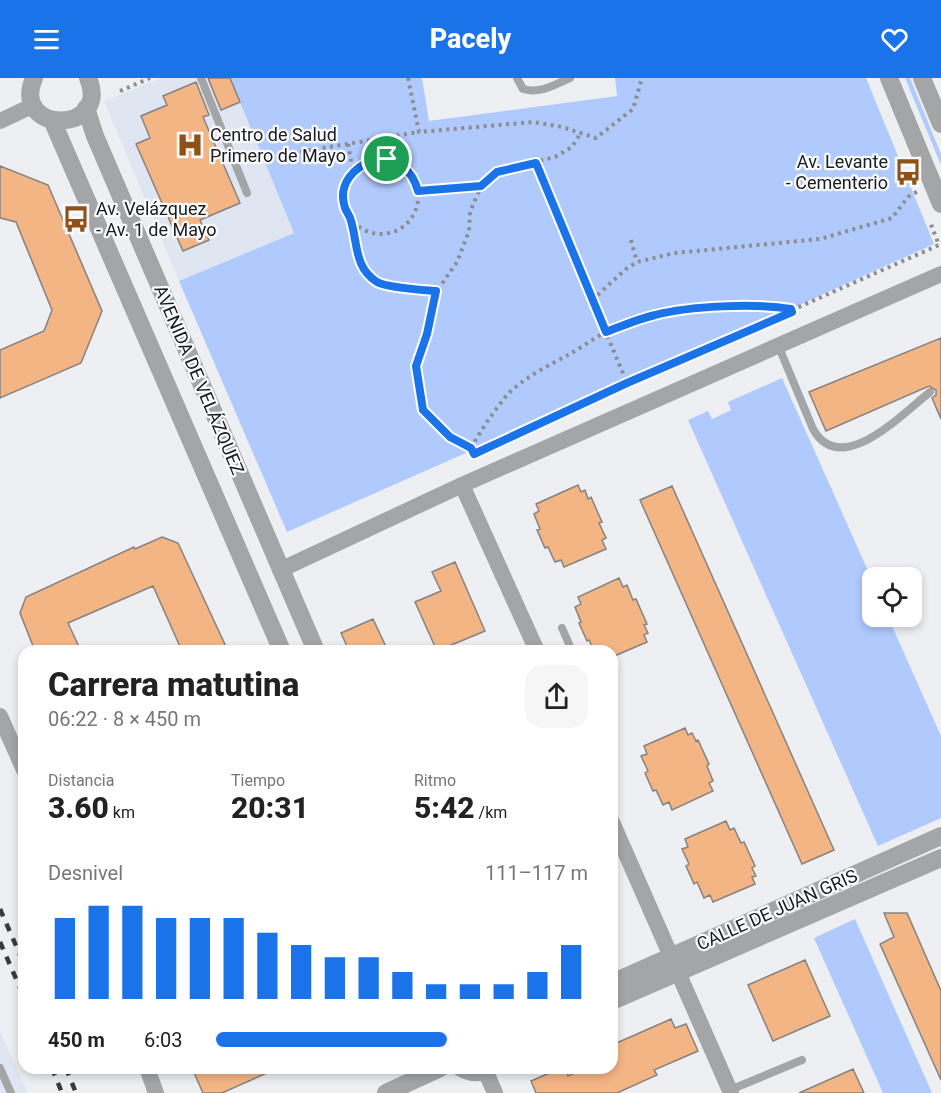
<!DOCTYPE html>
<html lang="es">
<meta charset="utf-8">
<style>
body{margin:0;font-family:Roboto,sans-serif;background:#f6f6f6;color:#222;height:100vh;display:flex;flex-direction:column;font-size:22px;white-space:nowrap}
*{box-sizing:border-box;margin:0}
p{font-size:20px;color:#767676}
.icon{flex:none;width:33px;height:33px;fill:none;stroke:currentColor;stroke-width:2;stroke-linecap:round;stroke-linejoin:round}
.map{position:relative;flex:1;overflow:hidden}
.side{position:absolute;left:18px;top:567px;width:600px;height:429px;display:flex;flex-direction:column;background:#fff;border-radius:18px;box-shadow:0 3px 9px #0003}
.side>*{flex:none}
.fabs{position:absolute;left:862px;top:489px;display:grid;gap:12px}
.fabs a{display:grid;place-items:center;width:60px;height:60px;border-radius:12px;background:#fff;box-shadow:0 3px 9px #0003;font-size:30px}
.pin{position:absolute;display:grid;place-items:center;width:51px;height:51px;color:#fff;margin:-26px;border:3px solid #fff;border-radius:50%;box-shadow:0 2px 6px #0007}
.round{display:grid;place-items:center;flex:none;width:63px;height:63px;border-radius:18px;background:#f6f6f6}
.head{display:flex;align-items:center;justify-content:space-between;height:102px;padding:0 30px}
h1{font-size:33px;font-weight:800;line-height:45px}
.stats{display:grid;grid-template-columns:repeat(3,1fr);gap:9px;height:102px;padding:6px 30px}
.stats div{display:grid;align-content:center}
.stats b{font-size:30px;font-weight:800}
.stats small{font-size:16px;font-weight:400}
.stats p{font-size:16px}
.chart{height:168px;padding:12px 30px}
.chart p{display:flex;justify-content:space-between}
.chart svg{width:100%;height:108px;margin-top:6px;stroke:#1a73e8;stroke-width:6}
ul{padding:0 30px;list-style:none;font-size:20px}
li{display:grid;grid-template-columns:96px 72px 1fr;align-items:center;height:45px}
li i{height:15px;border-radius:8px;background:#1a73e8}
header{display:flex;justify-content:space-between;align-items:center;height:78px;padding:0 30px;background:#1a73e8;color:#fff;font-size:27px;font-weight:800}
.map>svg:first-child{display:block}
.built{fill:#e0e6f1}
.green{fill:#b0cafe}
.building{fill:#f4b585;stroke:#86827f;stroke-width:1.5}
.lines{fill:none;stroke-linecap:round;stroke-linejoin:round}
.path{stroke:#8b8d8f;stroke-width:4;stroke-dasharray:3 4.5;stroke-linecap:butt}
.service{stroke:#a4a5a6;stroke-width:8}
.minor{stroke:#a4a5a6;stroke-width:16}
.tertiary{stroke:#a4a5a6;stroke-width:18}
.rail{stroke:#393a3c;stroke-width:4.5;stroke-dasharray:8 8;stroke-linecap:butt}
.route-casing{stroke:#fff;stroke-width:12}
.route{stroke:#1a73e8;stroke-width:8}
.labels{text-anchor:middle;stroke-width:4.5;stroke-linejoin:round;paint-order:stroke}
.poi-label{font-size:18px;fill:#1a1b1c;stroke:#fbfcff;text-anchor:start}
.street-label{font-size:18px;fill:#1a1b1c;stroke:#fbfcff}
</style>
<header><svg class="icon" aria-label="menu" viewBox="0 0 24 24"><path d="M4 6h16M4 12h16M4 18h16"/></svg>Pacely<svg class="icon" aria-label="heart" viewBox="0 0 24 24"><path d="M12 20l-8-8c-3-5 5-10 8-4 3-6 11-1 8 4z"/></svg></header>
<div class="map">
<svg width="941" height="1015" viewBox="0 0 941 1015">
<rect width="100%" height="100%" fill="#edeff3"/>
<!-- built -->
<path class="built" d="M161,0h69l64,155 -115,48 -75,-180z
M0,953l28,62h-28z"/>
<!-- green -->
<path class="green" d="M230,0h192l7,43 188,-25 -2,-18h251l68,166 -159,72 -161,68 -121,57 -206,91 -108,-251 115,-48z
M905,0h5l31,76v11z
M782,300l91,204v34l15,1 53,119v82l-63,28 -190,-426 20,-9 4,8 19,-9 -3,-8z
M855,841l77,174h-49l-69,-155z"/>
<!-- building -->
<path class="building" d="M208,0h22l10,24 -19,8z
M196,4l13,33 -6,2 37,86 -40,17 9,20 -26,11 -47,-107 14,-6 -9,-22 26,-11 -4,-9z
M0,88l48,19 54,126 -21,52 -81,35v-48l44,-19 8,-21 -36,-88 -16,-4z
M941,260v81l-9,-21 4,-3v-5l-7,-4 -103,45 -17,-39z
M578,407l3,7 4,-2 3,9 3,-2 11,25 -3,1 7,15 -4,2 4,9 -42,18 -3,-7 -6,2 -7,-15 -3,1 -8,-18 3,-1 -6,-15 5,-3 -3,-7z
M672,408l162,364 -32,14 -162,-364z
M162,459l16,6 50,108h-46l-29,-65 -85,37 13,28h-46l-15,-38 6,-16 108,-50 1,2z
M455,484l30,69 -48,20 -22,-49 26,-11 -9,-19z
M619,500l4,9 4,-2 6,15 3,-1 11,25 -3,1 4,8 -4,2 3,7 -35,15v-6h-18l-5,-11 -2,1 -8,-18 2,-1 -6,-15 6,-3 -3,-7z
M373,541l15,32h-39l-8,-18z
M685,650l3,7 4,-2 4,8 2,-1 11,24 -2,2 6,15 -4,2 4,8 -41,19 -3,-8 -6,3 -7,-15 -3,1 -8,-18 3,-2 -7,-15 6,-2 -3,-8z
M726,743l4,9 4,-2 7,15 3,-1 11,24 -3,2 4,8 -4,1 3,7 -42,18 -3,-7 -6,3 -7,-16 -3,2 -8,-18 3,-2 -7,-15 6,-2 -3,-8z
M884,835h23l34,78v89l-61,-136 14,-7z
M805,882l25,56 -57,25 -25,-56z
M671,941l4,9 11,-4 12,27 -44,19 3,5 -40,18h-81l-5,-12 30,-13h4l3,8 17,-8h27v-23z
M192,990h86l-56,25h-19z
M853,991l11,24h-65z"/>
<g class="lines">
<!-- path -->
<path class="path" d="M408,0l11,54 114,-10 29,5 34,11 37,-29 9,-31
M120,13l30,-13
M348,66l5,27
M293,75l126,-21
M344 119a37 37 0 1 1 74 0a37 37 0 1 1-74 0Z
M535,85l92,220 -153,71 -3,-6 -21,-11 -27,-27 -7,-44 11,-32 10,-43 20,-29 12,-31 1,-19 11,-26 16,-14 58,-15 17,-10 8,-13
M419,113l62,-5
M351,142c2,16 3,33 11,47 12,23 51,22 75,24
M631,162l6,22
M592,222l34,-31 11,-7 38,-9 145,-14 72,-21 16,-21 10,-6
M627,305l312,-138 -9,-23
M471,370c10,-18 23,-37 36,-53 15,-16 42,-30 61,-40 13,-7 27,-18 39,-23 49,-23 131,-32 184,-23l1,3"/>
<!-- service -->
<path class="service" d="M201,0l46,115
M517,0l6,11c18,5 31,-4 47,-11
M778,267l35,84c28,50 89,-15 117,-37
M562,550l10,23
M0,990l11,25
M730,1012l72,-30"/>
<!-- minor -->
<path class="minor" d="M0,43l34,-16
M462,407l75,166
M280,492l182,-85 479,-211
M0,638l24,54
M612,744l119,271
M147,990l9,25
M485,992l10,23"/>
<!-- tertiary -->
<path class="tertiary" d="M34,0c-24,57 78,56 54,0
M889,0l52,126
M922,0l19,46
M86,30l9,28 221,515
M52,42l230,531
M612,905l329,-147
M612,923l329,-143
M461,990c9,5 19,6 28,0
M386,1015l54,-25"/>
<!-- rail -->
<path class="rail" d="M0,831l24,55
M0,864l24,55
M52,990l10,25
M66,990l10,25"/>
</g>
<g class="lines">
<defs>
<path id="route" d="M375,81c23,0 37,10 43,32l63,-5 16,-14 39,-9 70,169c16,-6 32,-13 49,-17 34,-9 101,-12 136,-6l1,3 -165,71 -153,71 -3,-6 -21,-11 -27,-27 -7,-44 11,-32 9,-43c-13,-1 -48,-3 -59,-9 -23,-15 -19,-38 -26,-61 -1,-5 -4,-8 -6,-13 -8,-24 9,-41 30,-49z"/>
</defs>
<!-- route casing -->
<use href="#route" class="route-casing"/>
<!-- route -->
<use href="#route" class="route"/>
</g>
<!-- icons -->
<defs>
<symbol id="hospital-bare" viewBox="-9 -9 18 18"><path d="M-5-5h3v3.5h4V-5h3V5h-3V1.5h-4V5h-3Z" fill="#8f5116" stroke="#fbfcff" stroke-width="2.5" paint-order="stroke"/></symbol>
<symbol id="bus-bare" viewBox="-9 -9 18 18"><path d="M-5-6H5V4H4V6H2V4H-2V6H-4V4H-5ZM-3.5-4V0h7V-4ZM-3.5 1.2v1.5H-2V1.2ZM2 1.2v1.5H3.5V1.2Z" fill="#8f5116" stroke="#fbfcff" stroke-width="2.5" paint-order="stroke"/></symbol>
</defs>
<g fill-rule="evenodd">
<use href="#hospital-bare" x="171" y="48" width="38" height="38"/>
<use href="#bus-bare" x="889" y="75" width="38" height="38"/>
<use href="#bus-bare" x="57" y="122" width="38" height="38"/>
</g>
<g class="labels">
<!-- poi labels -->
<g class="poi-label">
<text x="210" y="63">Centro de Salud<tspan x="210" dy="21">Primero de Mayo</tspan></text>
<text x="888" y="90" text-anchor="end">Av. Levante<tspan x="888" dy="21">- Cementerio</tspan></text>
<text x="96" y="137">Av. Velázquez<tspan x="96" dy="21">- Av. 1 de Mayo</tspan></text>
</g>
<!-- street labels -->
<g class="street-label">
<text transform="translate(199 302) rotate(67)" y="6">AVENIDA DE VELÁZQUEZ</text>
<text transform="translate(777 832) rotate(-24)" y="6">CALLE DE JUAN GRIS</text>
</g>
</g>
</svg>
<div class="fabs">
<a><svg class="icon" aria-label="locate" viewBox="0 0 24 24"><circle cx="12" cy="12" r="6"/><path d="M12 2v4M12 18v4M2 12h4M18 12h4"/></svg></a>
</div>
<div class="pin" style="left:387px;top:81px;background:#1e9e55"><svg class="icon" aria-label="arrive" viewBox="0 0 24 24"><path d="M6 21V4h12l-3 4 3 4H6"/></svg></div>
<section class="side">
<div class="head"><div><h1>Carrera matutina</h1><p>06:22 · 8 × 450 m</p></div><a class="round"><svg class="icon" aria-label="share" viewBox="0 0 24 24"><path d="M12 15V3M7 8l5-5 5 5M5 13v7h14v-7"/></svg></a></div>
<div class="stats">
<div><p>Distancia</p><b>3.60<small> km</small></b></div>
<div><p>Tiempo</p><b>20:31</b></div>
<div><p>Ritmo</p><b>5:42<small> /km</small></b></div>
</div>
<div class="chart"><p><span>Desnivel</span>111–117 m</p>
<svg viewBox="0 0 160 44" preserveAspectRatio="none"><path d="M5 44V11M15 44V6M25 44V6M35 44V11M45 44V11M55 44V11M65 44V17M75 44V22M85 44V27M95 44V27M105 44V33M115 44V38M125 44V38M135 44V38M145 44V33M155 44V22"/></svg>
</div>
<ul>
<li><b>450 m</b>6:03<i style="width:62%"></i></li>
</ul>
</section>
</div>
